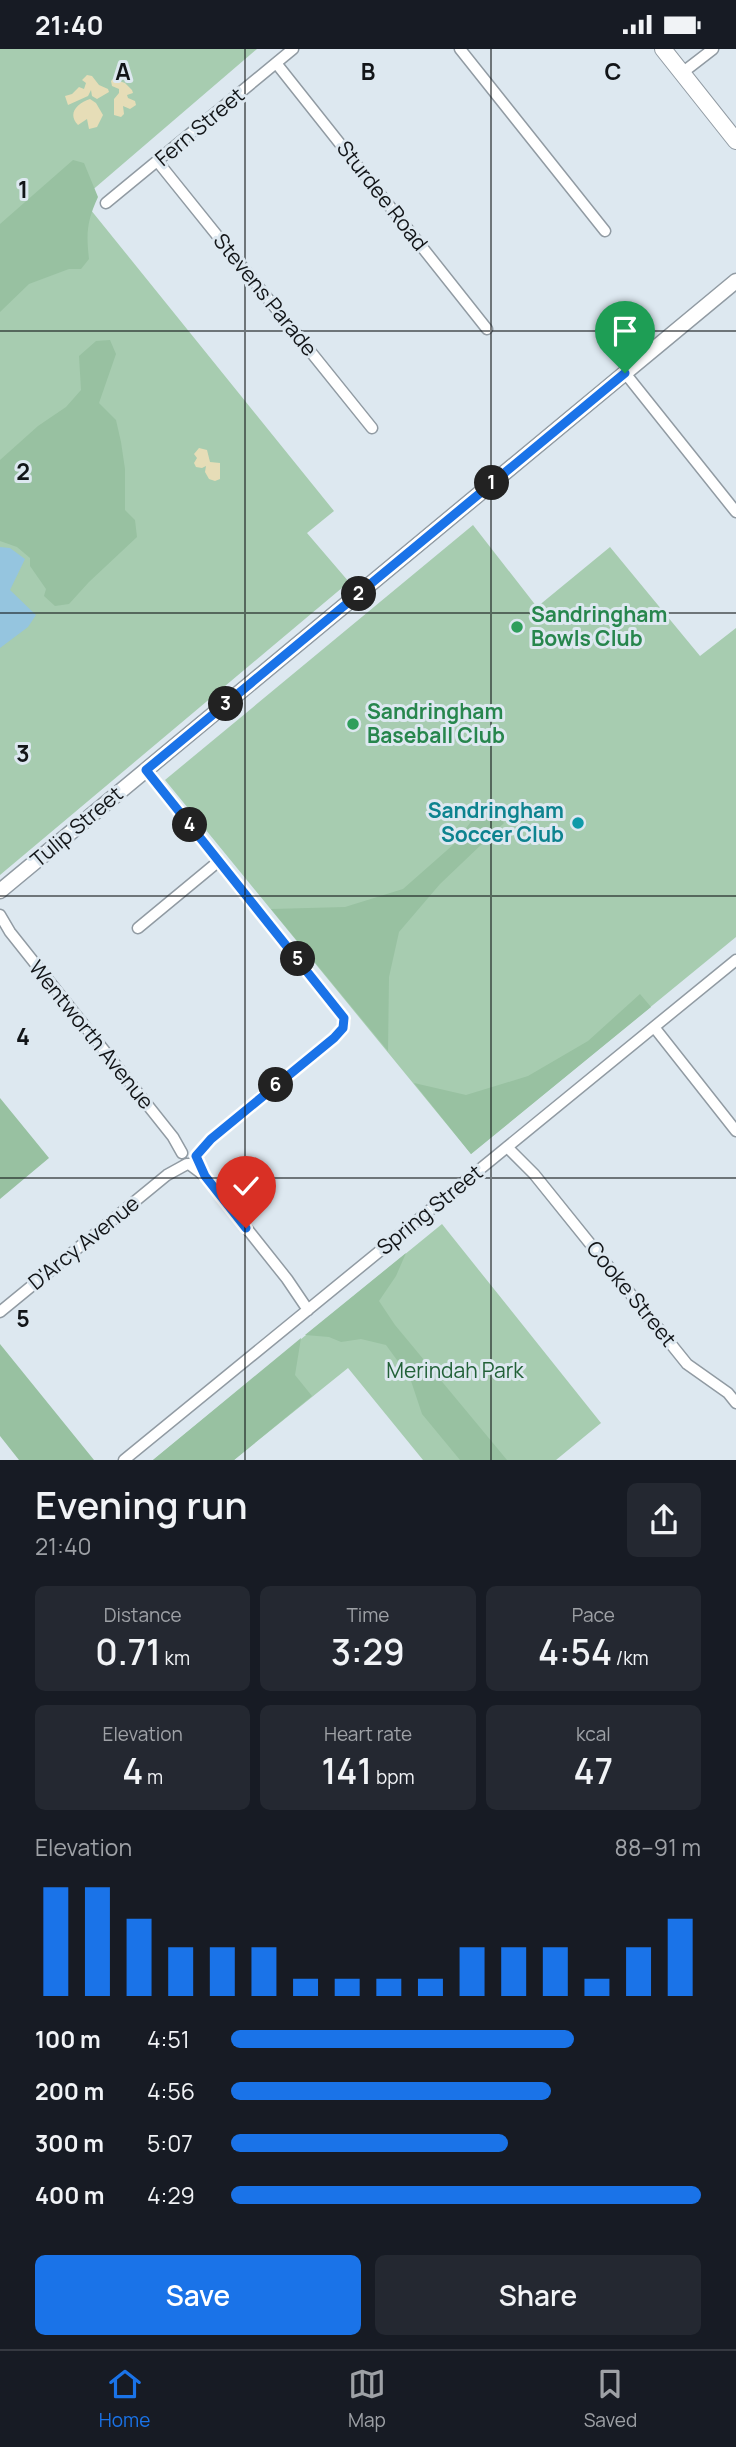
<!DOCTYPE html>
<meta charset="utf-8">
<style>
body{margin:0;font-family:Manrope,sans-serif;background:#242831;color:#f1f3f6;height:100vh;display:flex;flex-direction:column;font-size:26px;white-space:nowrap}
*{box-sizing:border-box;margin:0}
p{font-size:23px;color:#9ea1a6}
.icon{flex:none;width:38px;height:38px;fill:none;stroke:currentColor;stroke-width:2;stroke-linecap:round;stroke-linejoin:round}
.map{position:relative;height:1411px;overflow:hidden}
.drawer{display:flex;flex-direction:column;background:#171b24;flex:1}
.drawer>*{flex:none}
.pin{position:absolute;display:grid;place-items:center;width:60px;height:60px;color:#fff;margin:-72px -30px;border-radius:50% 50% 50% 0;rotate:-45deg;box-shadow:0 0 7px #0007}
.pin .icon{rotate:45deg}
.km{position:absolute;width:35px;height:35px;margin:-18px;border-radius:50%;background:#222;color:#fff;font-size:19px;line-height:35px;text-align:center}
.round{display:grid;place-items:center;flex:none;width:74px;height:74px;border-radius:10px;background:#242831}
.summary{display:flex;align-items:center;justify-content:space-between;height:119px;padding:0 35px}
h1{font-size:38px;font-weight:600;line-height:52px}
.figures{display:grid;grid-template-columns:repeat(3,1fr);gap:10px;height:119px;padding:7px 35px}
.figures div{display:grid;align-content:center;border-radius:10px;background:#242831;text-align:center}
.figures b{font-size:35px;font-weight:600}
.figures small{font-size:19px;font-weight:400}
.figures p{font-size:19px}
.chart{height:196px;padding:14px 35px}
.chart p{display:flex;justify-content:space-between}
.chart svg{width:100%;height:126px;margin-top:7px;stroke:#1a73e8;stroke-width:6}
.button{display:flex;gap:14px;margin-top:auto;padding:14px 35px}
.button a{flex:1;height:80px;border-radius:10px;background:#1a73e8;color:#fff;font-size:28px;font-weight:600;line-height:80px;text-align:center}
.button a+a{background:#242831;color:#f1f3f6}
ul{padding:0 35px;list-style:none;font-size:23px}
li{display:grid;grid-template-columns:112px 84px 1fr;align-items:center;height:52px}
li i{height:18px;border-radius:9px;background:#1a73e8}
.status{display:flex;justify-content:space-between;align-items:center;height:49px;padding:0 35px;background:#171b24;direction:ltr}
.status svg{height:19px;fill:currentColor}
.menu{display:flex;justify-content:space-around;align-items:center;height:98px;border-top:2px solid #363941;background:#171b24;font-size:19px;color:#9ea1a6}
.menu a{display:grid;justify-items:center;gap:4px}
.menu .active{color:#1a73e8}
.map>svg:first-child{display:block}
.green{fill:#a7ccb0}
.forest{fill:#98c1a1}
.sand{fill:#e6ddb7}
.water{fill:#95c5df}
.lines{fill:none;stroke-linecap:round;stroke-linejoin:round}
.minor-casing{stroke:#919ba3;stroke-width:13}
.tertiary-casing{stroke:#919ba3;stroke-width:17}
.secondary-casing{stroke:#919ba3;stroke-width:18}
.minor{stroke:#fff;stroke-width:10}
.tertiary{stroke:#fff;stroke-width:14}
.secondary{stroke:#fff;stroke-width:16}
.route-casing{stroke:#fff;stroke-width:14}
.route{stroke:#1a73e8;stroke-width:9}
.grid{fill:none;stroke:#121518;stroke-width:2;stroke-opacity:0.55}
.leisure-dot{fill:#2e9e5b;stroke:#dde8f0;stroke-width:2.5}
.culture-dot{fill:#0f9aa8;stroke:#dde8f0;stroke-width:2.5}
.labels{text-anchor:middle;stroke-width:6;stroke-linejoin:round;paint-order:stroke}
.street-label{font-size:21px;fill:#121518;stroke:#dde8f0}
.leisure-label{font-size:21px;font-weight:bold;fill:#27864d;stroke:#dde8f0;text-anchor:start}
.culture-label{font-size:21px;font-weight:bold;fill:#0d838f;stroke:#dde8f0;text-anchor:end}
.park-label{font-size:21px;fill:#226138;stroke:#dde8f0}
.grid-label{font-size:23px;text-anchor:middle;font-weight:bold;fill:#121518;stroke:#dde8f0;stroke-width:6;stroke-linejoin:round;paint-order:stroke}
</style>
<div class="status"><b>21:40</b><svg viewBox="0 0 49 12"><path d="M0 12V9h3v3zM5 12V6h3v6zM10 12V3h3v9zM15 12V0h3v12zM26 1h20v11H26zM47 4h2v5h-2z"/></svg></div>
<div class="map">
<svg width="736" height="1411" viewBox="0 0 736 1411">
<rect width="100%" height="100%" fill="#dde8f0"/>
<!-- green -->
<path class="green" d="M0,0h257l-175,150 252,312 -27,22 42,49 -349,293z
M473,476l64,82 73,-60 90,109 36,-28v309l-265,217 -306,-374z
M442,1175l159,199 -45,37h-133l-75,-92 -114,92h-81z"/>
<!-- forest -->
<path class="forest" d="M73,111l11,3 14,34c-11,24 -12,36 -9,62l-8,10h-12l-40,15 -29,28v-88z
M110,291l6,14 -17,49 17,17 5,22 4,27v41l10,10 2,17 -48,45 -20,22 -14,2 -11,-10 2,-7 -16,-23v-8l-13,-11 -17,-6v-81l38,-34 28,-19 15,-17 -2,-34 17,-15z
M486,753l18,21 -64,61 -41,48 -10,45 -1,74 -117,-142 74,-2 58,-18 51,-45z
M640,945l11,13 -180,147 -57,-71 52,12 62,-19 60,-35z
M0,1049l49,60 -49,41z
M406,1204l-10,23 -17,25 16,24 112,135h-47l-38,-46 -12,-36 -24,-33 -25,-6 -20,3 -12,-5 -24,-2z
M301,1289l-6,37 17,21 -78,64h-81z
M0,1295l94,116h-75l-19,-24z"/>
<!-- sand -->
<path class="sand" d="M87,26l5,1 7,9 9,4 1,3 -12,7 -5,-3 -1,-6 -3,6 -20,9 -3,-9 7,-2 7,-7 5,2 2,-6 -4,-3z
M113,30l12,4 7,7 1,3 -6,2 1,3 7,3 1,4 -6,4 -7,-3 1,8 -3,3 -7,-2v-16l5,-6v-4l-7,-3 -1,-5z
M90,50l6,4 7,12 -6,12 -8,2 -2,-10 -9,6c-11,-11 -1,-22 12,-26z
M199,399l8,2 3,12 10,1v16l-5,2 -6,-2 -4,-7 1,-6 -4,2 -6,-1 -2,-4 3,-5 -3,-4z"/>
<!-- water -->
<path class="water" d="M0,498l10,1 15,11 -15,31 26,25 -8,12 -28,21z"/>
<g class="lines">
<defs>
<path id="minor" d="M460,0l145,182
M276,14l211,266
M682,24l31,-24
M158,113l214,266
M106,154l187,-154
M625,324l111,139
M146,721l198,248 -1,10 -9,10 -123,101 -15,17
M0,866l10,17 163,205 9,16
M138,879l81,-67
M654,978l82,104
M507,1098l27,27 153,190 41,29 8,10
M189,1115l16,12 82,103 21,31
M0,1263l167,-137 20,-11
M124,1411l612,-500"/>
<path id="tertiary" d="M0,842l736,-610"/>
<path id="secondary" d="M663,0l73,92"/>
</defs>
<!-- minor casing -->
<use href="#minor" class="minor-casing"/>
<!-- tertiary casing -->
<use href="#tertiary" class="tertiary-casing"/>
<!-- secondary casing -->
<use href="#secondary" class="secondary-casing"/>
<!-- minor -->
<use href="#minor" class="minor"/>
<!-- tertiary -->
<use href="#tertiary" class="tertiary"/>
<!-- secondary -->
<use href="#secondary" class="secondary"/>
</g>
<g class="lines">
<defs>
<path id="route" d="M246,1179l-41,-52 -9,-20 15,-17 123,-101 9,-10 1,-10 -198,-248 479,-397"/>
</defs>
<!-- route casing -->
<use href="#route" class="route-casing"/>
<!-- route -->
<use href="#route" class="route"/>
</g>
<!-- grid -->
<path class="grid" d="M245,0v1411M491,0v1411M0,282h736M0,564h736M0,847h736M0,1129h736"/>
<!-- markers -->
<g class="leisure-dot">
<circle cx="517" cy="578" r="7"/>
<circle cx="353" cy="675" r="7"/>
</g>
<circle class="culture-dot" cx="578" cy="774" r="7"/>
<g class="labels">
<!-- street labels -->
<g class="street-label">
<text transform="translate(200 78) rotate(-40)" y="7">Fern Street</text>
<text transform="translate(382 147) rotate(52)" y="7">Sturdee Road</text>
<text transform="translate(265 246) rotate(51)" y="7">Stevens Parade</text>
<text transform="translate(77 778) rotate(-40)" y="7">Tulip Street</text>
<text transform="translate(91 986) rotate(51)" y="7">Wentworth Avenue</text>
<text transform="translate(430 1161) rotate(-39)" y="7">Spring Street</text>
<text transform="translate(84 1194) rotate(-39)" y="7">D'Arcy Avenue</text>
<text transform="translate(631 1245) rotate(51)" y="7">Cooke Street</text>
</g>
<!-- leisure labels -->
<g class="leisure-label">
<text x="531" y="573">Sandringham<tspan x="531" dy="24">Bowls Club</tspan></text>
<text x="367" y="670">Sandringham<tspan x="367" dy="24">Baseball Club</tspan></text>
</g>
<!-- culture labels -->
<g class="culture-label">
<text x="564" y="769">Sandringham<tspan x="564" dy="24">Soccer Club</tspan></text>
</g>
<!-- park labels -->
<g class="park-label">
<text x="455" y="1329">Merindah Park</text>
</g>
</g>
<g class="grid-label">
<text x="123" y="31">A</text>
<text x="368" y="31">B</text>
<text x="613" y="31">C</text>
<text x="23" y="149">1</text>
<text x="23" y="431">2</text>
<text x="23" y="713">3</text>
<text x="23" y="996">4</text>
<text x="23" y="1278">5</text>
</g>
</svg>
<div class="pin" style="left:625px;top:324px;background:#1e9e55"><svg class="icon" aria-label="arrive" viewBox="0 0 24 24"><path d="M6 21V4h12l-3 4 3 4H6"/></svg></div>
<div class="pin" style="left:246px;top:1179px;background:#d93025"><svg class="icon" aria-label="check" viewBox="0 0 24 24"><path d="M5 12l5 5 9-10"/></svg></div>
<b class="km" style="left:492px;top:434px">1</b>
<b class="km" style="left:359px;top:545px">2</b>
<b class="km" style="left:226px;top:655px">3</b>
<b class="km" style="left:190px;top:776px">4</b>
<b class="km" style="left:298px;top:910px">5</b>
<b class="km" style="left:276px;top:1036px">6</b>
</div>
<section class="drawer">
<div class="summary"><div><h1>Evening run</h1><p>21:40</p></div><a class="round"><svg class="icon" aria-label="share" viewBox="0 0 24 24"><path d="M12 15V3M7 8l5-5 5 5M5 13v7h14v-7"/></svg></a></div>
<div class="figures">
<div><p>Distance</p><b>0.71<small> km</small></b></div>
<div><p>Time</p><b>3:29</b></div>
<div><p>Pace</p><b>4:54<small> /km</small></b></div>
</div>
<div class="figures">
<div><p>Elevation</p><b>4<small> m</small></b></div>
<div><p>Heart rate</p><b>141<small> bpm</small></b></div>
<div><p>kcal</p><b>47</b></div>
</div>
<div class="chart"><p><span>Elevation</span>88–91 m</p>
<svg viewBox="0 0 160 44" preserveAspectRatio="none"><path d="M5 44V6M15 44V6M25 44V17M35 44V27M45 44V27M55 44V27M65 44V38M75 44V38M85 44V38M95 44V38M105 44V27M115 44V27M125 44V27M135 44V38M145 44V27M155 44V17"/></svg>
</div>
<ul>
<li><b>100 m</b>4:51<i style="width:73%"></i></li>
<li><b>200 m</b>4:56<i style="width:68%"></i></li>
<li><b>300 m</b>5:07<i style="width:59%"></i></li>
<li><b>400 m</b>4:29<i style="width:100%"></i></li>
</ul>
<div class="button"><a>Save</a><a>Share</a></div>
</section>
<nav class="menu">
<a class="active"><svg class="icon" aria-label="home" viewBox="0 0 24 24"><path d="M3 11l9-7 9 7M6 9v11h12V9"/></svg>Home</a>
<a><svg class="icon" aria-label="map" viewBox="0 0 24 24"><path d="M3 6l6-2 6 2 6-2v14l-6 2-6-2-6 2zM9 4v14M15 6v14"/></svg>Map</a>
<a><svg class="icon" aria-label="saved" viewBox="0 0 24 24"><path d="M7 4h10v16l-5-4-5 4z"/></svg>Saved</a>
</nav>
